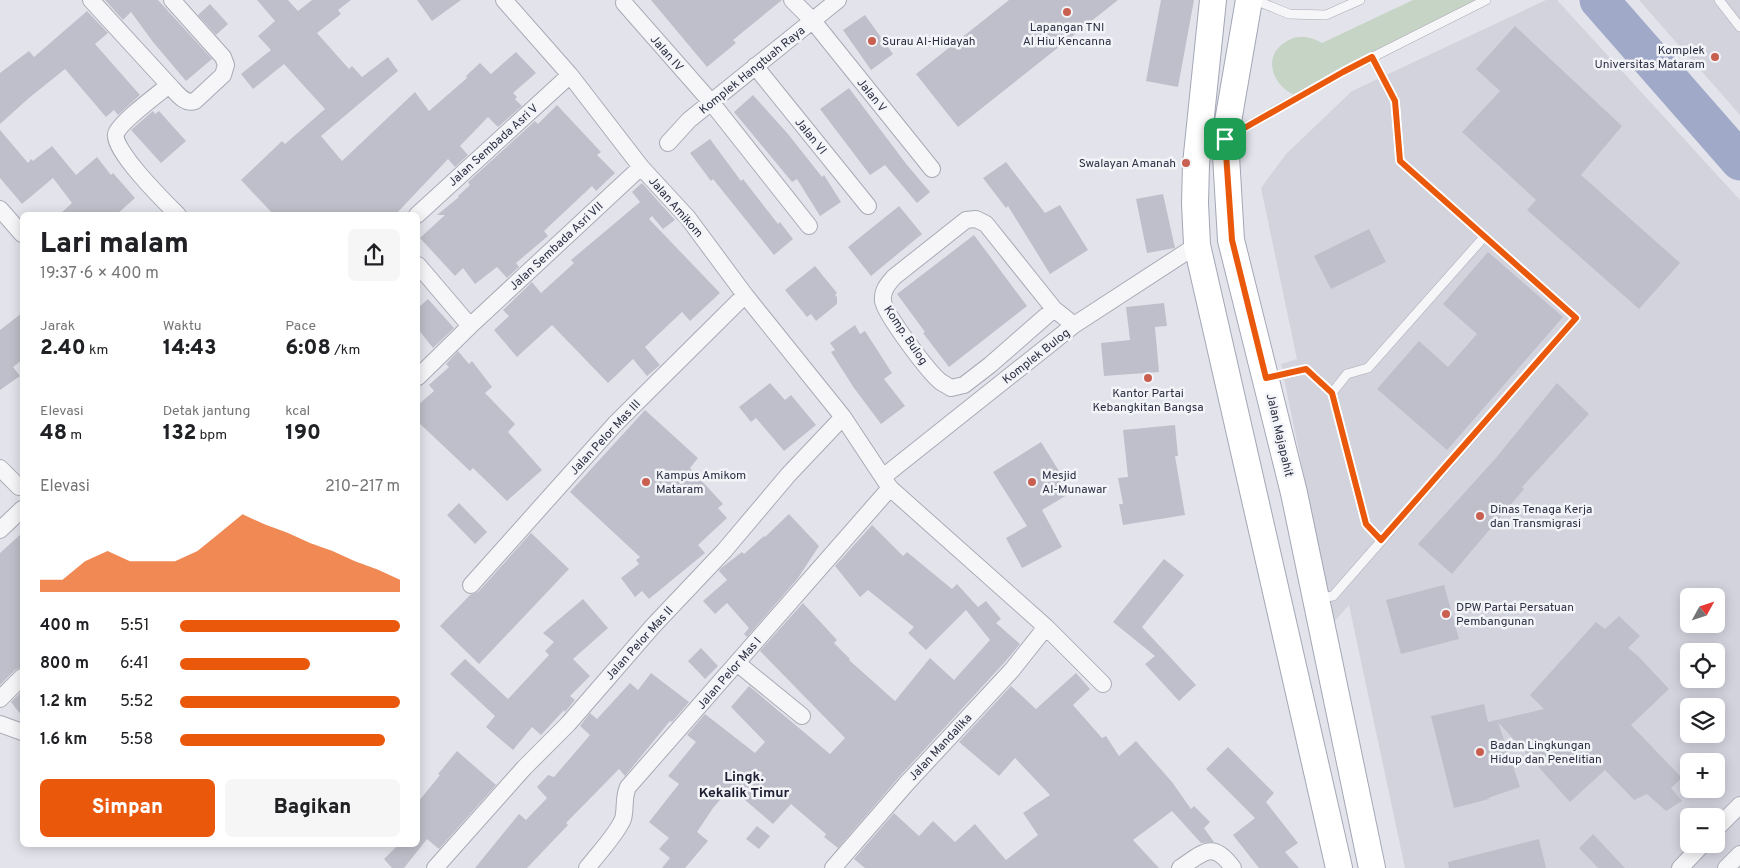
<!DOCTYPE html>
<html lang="id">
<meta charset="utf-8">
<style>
body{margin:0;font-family:Overpass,sans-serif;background:#f6f6f6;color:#202124;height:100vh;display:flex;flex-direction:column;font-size:19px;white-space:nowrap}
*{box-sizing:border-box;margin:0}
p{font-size:16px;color:#757577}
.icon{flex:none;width:28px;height:28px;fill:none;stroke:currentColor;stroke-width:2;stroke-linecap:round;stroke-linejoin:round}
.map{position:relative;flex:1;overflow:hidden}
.sheet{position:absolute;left:20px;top:212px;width:400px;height:635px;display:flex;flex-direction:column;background:#fff;border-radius:8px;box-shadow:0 2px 12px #0003}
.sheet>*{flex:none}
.needle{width:32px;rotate:50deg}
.buttons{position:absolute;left:1680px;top:588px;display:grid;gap:10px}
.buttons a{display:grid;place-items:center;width:45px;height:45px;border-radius:8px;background:#fff;box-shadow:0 2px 12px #0003;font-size:25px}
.pin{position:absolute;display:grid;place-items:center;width:42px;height:42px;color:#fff;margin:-21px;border-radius:10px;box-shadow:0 2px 8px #0006}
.round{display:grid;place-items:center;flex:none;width:52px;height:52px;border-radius:8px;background:#f6f6f6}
.headline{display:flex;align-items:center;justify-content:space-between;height:85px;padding:0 20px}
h1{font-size:28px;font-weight:800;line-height:38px}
.metrics{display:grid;grid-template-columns:repeat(3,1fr);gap:8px;height:85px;padding:5px 20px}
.metrics div{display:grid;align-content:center}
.metrics b{font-size:21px;font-weight:800}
.metrics small{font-size:14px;font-weight:400}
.metrics p{font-size:14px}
.chart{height:140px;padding:10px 20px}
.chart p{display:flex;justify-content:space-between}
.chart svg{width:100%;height:90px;margin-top:5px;fill:#ea580c;opacity:.7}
.button{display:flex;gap:10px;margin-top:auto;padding:10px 20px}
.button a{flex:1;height:58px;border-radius:8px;background:#ea580c;color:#fff;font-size:20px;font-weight:800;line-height:58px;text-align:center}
.button a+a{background:#f6f6f6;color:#202124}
ul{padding:0 20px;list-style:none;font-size:16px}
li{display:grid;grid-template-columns:80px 60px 1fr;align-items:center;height:38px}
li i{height:12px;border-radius:6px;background:#ea580c}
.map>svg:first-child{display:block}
.built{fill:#d2d3dd;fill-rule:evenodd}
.green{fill:#c5d4c5}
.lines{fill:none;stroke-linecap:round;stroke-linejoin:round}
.river{stroke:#a1a9c8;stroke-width:39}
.building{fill:#bebfca}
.lane-casing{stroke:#a8aab5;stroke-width:10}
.street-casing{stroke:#a8aab5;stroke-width:18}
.primary-casing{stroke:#a3a6b6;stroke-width:28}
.lane{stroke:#f6f6f9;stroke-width:9}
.street{stroke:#f6f6f9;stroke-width:16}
.primary{stroke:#fff;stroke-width:26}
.route-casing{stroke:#fff;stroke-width:10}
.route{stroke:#ea580c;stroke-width:6}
.poi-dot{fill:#c85f50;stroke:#f3f4f8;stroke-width:2}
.labels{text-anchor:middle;stroke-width:5;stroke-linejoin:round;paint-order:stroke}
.poi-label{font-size:12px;fill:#2c2e42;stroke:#f3f4f8;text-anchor:start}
.street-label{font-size:12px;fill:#2c2e42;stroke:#f3f4f8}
.neighbourhood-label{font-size:14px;font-weight:bold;fill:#1e1f33;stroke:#f3f4f8}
</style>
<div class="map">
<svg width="1740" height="868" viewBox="0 0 1740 868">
<rect width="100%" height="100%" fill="#e3e4eb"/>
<!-- built -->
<path class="built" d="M1546,0h11l183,200v668h-335l-56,-263 -15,17 -53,-258 16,-5 -36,-171 25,-34 66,-63zM1689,596h27v28h-27zM1689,651h27v28h-27zM1689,706h27v28h-27zM1689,761h27v28h-27zM1689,816h27v28h-27z
M1639,0h101v115z"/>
<!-- green -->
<path class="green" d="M1413,0h66l-148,73c-23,59 -90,-9 -42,-33 11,-6 23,-3 33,3z"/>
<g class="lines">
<!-- river -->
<path class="river" d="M1599,0l141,161"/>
</g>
<!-- building -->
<path class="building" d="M105,0h53l54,59 -26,22 -33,-39 -22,-30 -8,8z
M257,0h31l10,11 14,-11h39l-13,10 3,4 -24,19 32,36 3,-3 10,11 26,-20 10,14 -77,65 21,25 73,-69 14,19 38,-33 -1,-2 14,-13 11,11 25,-22 20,21 -23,20 4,4 -2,2 7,7 -24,21 -10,-10 -28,29 8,9 -13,12 -7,-8 -53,56h-121l-33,-35 41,-39 3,3 40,-35 -41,-45 -31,25 -12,-15 30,-24 -13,-14 17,-15z
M417,0h44l-29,21z
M651,0h131l-49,40 3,3 -29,24z
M1009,0h109l-160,127 -42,-53z
M1161,0h33l-16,87 -32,-6z
M210,4l18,20 -12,11 -18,-20z
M87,11l21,22 -13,11 45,51 -22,20 -4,-5 -8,7 -41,-48 -36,29 -29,26v-51l29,-22 5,6z
M865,15l28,39 -22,16 -28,-40z
M1515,26l107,100 -41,49 99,88 -41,46 -112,-99 9,-10 -74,-68 38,-41 -24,-22z
M849,88l58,77 23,27 -13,11 -32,-38 -15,10 -50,-66z
M753,95l35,39 34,43 2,-2 17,27 -21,14 -23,-37 -5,3 -58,-70z
M557,105l44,47 -4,3 18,18 -19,18 -4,-5 -48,45 4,5 -32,27 3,4 -12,11 -10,-11 -22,17 -12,-16 -8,8 -35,-38 25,-23h-8l22,-18 -1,-1 12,-11 -2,-3 67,-61 3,3z
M153,111l2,3 4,-3 27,30 -25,22 -30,-33z
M0,130l28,33 3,-4 2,2 19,-15 24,29 21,-18 14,18 2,-2 22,25 -19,17h-57l13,-12 -19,-25 -31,26 -22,-26z
M710,139l31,42 2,-2 35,45 2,-2 13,17 -19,16 -61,-76 -2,2 -21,-28z
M1006,162l39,51 15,-8 28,45 -38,24 -42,-68 -2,2 -23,-30z
M642,183l33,37 -12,9 -11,-13 -3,3 71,74 -30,28 -8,-9 -37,35 15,18 -13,11 -14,-17 -25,24 -56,-58 -35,32 -23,-27 15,-14 -6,-6 29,-28 9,11 33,-30 -3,-3 69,-58 -8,-10z
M1163,194l12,54 -28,5 -11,-54z
M899,206l23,28 -51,42 -23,-29z
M1369,229l17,33 -55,27 -17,-33z
M974,235l53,71 -78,61 -26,-34 2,-1 -28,-38z
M1488,252l75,65 -116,133 -70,-61 42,-48 29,26 29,-33 -34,-30z
M815,266l22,27 -2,2 2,2v7l-21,17 -5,-7 -4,3 -22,-27z
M428,299l26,29 -21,20 -15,-19v-21z
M1164,303l3,23 -12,1 4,45 -55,4 -3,-33 29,-3 -4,-33z
M22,313v47l-9,7 7,9 -20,14v-60z
M855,325l5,9 5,-3 27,42 -8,6 21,27 -24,18 -27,-36 -23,-36 4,-2 -5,-7z
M458,351l11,13 3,-3 20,26 -7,6 30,31 -7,8 34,38 -35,31 -34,-33 -3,3 -52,-49v-17l16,-14 -5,-6 20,-18 -3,-3z
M770,383l15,17 6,-5 25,30 -32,26 -28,-33 -5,4 -12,-15z
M1557,383l32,31 -67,73 2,2 -72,85 -34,-30 77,-85z
M645,410l53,48 -8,10 33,36 -5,4 9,10 -29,27 7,8 -56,46 -7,-8 -7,6 -14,-19 18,-14 -3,-4 4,-3 -70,-65z
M1175,425l3,31h-3l10,59 -62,10 -4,-21h4l-5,-26 10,-1 -5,-47z
M1041,442l31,50 -30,18 20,37 -40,21 -16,-30 21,-12 -34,-54z
M459,503l28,29 -12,12 -28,-29z
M789,514l30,32 -21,32 -51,59 -3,-3 5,-6 -22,-25 -12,11 -12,-13 24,-21 -8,-9 1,-2 22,-17 2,2 20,-18 1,1z
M872,525l31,31 4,-4 45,37 5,-5 21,23 8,-6 15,18 -5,4 24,21 -16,19 -104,113 -62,72 -14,-11 2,-3 -35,-30 -18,20 -41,-35 -5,6 -2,-1 -12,14 -16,24 11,9 -23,27h-23l8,-10 -11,-9 10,-11 -20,-16 30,-38 -11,-8 28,-34 -9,-7 18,-21 50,39 10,-11 -34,-35 18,-21 81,68 15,-16 -85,-87 43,-48 34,37 -3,3 16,16 -1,1 46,41 35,-43 24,22 36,-40 -24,-30 -40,40 -18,-17 6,-6 -46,-37 -8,7 -25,-31z
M22,533v134l-7,3 -15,15v-132z
M531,533l38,36 -90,95 -39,-38 30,-31 8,-3z
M1164,559l20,16 -42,52 54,58 -17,16 -34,-37 10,-8 -42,-34z
M1444,585l15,54 -58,15 -15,-54z
M583,599l25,29 -35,31 17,17 -20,20 5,4 -10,12 -1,-2 -23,25 -9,-8 -19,23 -27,-23 9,-11 -45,-42 15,-15 43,40 41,-44 -4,-4 9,-9 -11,-9z
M1619,616l21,20 -12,12 10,8 31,33 -38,36 51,53 -11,10 11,13 -16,10 -19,-17 -13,6 -29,-30 -35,32 -72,-80 22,65 -32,11 1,1 -35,9 -23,-92 53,-12 4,18 56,-13 -14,-14 66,-73 9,7z
M701,648l17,18 -13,13 -17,-18z
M651,673l38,29 -17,20 -2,-1 -45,55 -6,-7 -53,54 2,2 -41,43h-52l44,-54 7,6 21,-22 -10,-11 11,-12 6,2 36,-42 -10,-9 10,-13 7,6 33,-36 8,7z
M1076,673l14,16 -17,16 29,33 4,-2 13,20 17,-15 36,41 19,27 3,-3 16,16 -6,6 10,14 -13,1 -29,-32 -39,29 26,28h-294l-11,-9 40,-46 25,23 14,-15 22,21 20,-18 31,36 32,-25 -15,-22 27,-18 -35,-37 -16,18 -40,-34 52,-56 25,23z
M22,691v25l-11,-14z
M1228,747l46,46 -8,9 32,41 -13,9 14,16h-40l-26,-33 22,-17 -49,-49z
M457,751l39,34 -57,64 -12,-10 -23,29h-12l-8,-9 14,-14h20v-43l22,-27 -2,-1z
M757,826l13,10 -11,13 -13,-10z
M1593,834l32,34h-27l-19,-20z
M1539,839l7,29h-97l-1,-6z"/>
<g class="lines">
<defs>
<path id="lane" d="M1255,0l34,14 37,1 34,-15
M1719,0l21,27
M1230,136l113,-64 143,-72
M1268,378l38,-9 26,24 34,131 15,16
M1332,393l15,-19 21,-6 116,-131
M1318,598l15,-2 243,-278 -176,-157 -5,-60 -23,-44"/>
<path id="street" d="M91,0l78,85c-11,9 -50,38 -53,49 -4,16 50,69 62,81
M504,0l66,75 71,92 47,51 57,77 98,122 47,71 156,139 57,57
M792,0l21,21 119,148
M624,3l87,99 98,124
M755,66l113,140
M169,85c7,7 15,20 26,16l28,-26 3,-10 -3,-8 -51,-57
M668,143l21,-23 149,-120
M0,209l22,25
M417,215l153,-140
M418,265l52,61
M1054,309l-64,56 -26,20 -13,3c-3,-2 -7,-4 -10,-6 -12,-9 -56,-68 -58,-81 -1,-11 5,-17 11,-24l72,-57 10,-1 10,5 68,85 20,16
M418,377l52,-51 171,-159
M0,468l19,19
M883,477l191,-152 123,-80
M0,530l22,-21
M471,585l144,-161 130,-129
M737,663l65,53
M0,699l22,-22
M0,724l22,8
M1716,829l24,-24
M435,868l89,-100 44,-44 85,-98 71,-75 65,-77 54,-57
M587,868c10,-13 30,-34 36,-49 3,-11 0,-21 5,-32l262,-299
M833,868l74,-85 105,-113 34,-43
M1180,868c24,-16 33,-28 53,0
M1680,868l23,-24
M1726,868l14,-14"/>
<path id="primary" d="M1213,0l-17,164 -1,39 2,42 142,623
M1249,0l-24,139 6,101 63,253 78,375"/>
</defs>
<!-- lane casing -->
<use href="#lane" class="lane-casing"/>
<!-- street casing -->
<use href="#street" class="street-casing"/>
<!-- primary casing -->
<use href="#primary" class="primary-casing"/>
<!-- lane -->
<use href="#lane" class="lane"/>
<!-- street -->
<use href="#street" class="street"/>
<!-- primary -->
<use href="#primary" class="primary"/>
</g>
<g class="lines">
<defs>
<path id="route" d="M1372,57l23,44 5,60 176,157 -195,222 -15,-16 -34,-131 -26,-24 -40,9 -34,-138 -7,-101 118,-67z"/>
</defs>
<!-- route casing -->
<use href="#route" class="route-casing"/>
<!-- route -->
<use href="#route" class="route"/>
</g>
<!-- markers -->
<g class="poi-dot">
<circle cx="1067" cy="12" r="5"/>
<circle cx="872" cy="41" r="5"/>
<circle cx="1715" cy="57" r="5"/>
<circle cx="1186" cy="163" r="5"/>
<circle cx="1148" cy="378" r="5"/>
<circle cx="646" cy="482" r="5"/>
<circle cx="1032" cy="482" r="5"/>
<circle cx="1480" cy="516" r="5"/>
<circle cx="1446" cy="614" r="5"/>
<circle cx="1480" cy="752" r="5"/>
</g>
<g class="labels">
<!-- poi labels -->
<g class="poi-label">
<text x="1067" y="31" text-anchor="middle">Lapangan TNI<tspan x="1067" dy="14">Al Hiu Kencanna</tspan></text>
<text x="882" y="45">Surau Al-Hidayah</text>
<text x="1705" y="54" text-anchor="end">Komplek<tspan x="1705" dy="14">Universitas Mataram</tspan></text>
<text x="1176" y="167" text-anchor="end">Swalayan Amanah</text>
<text x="1148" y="397" text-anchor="middle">Kantor Partai<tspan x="1148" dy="14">Kebangkitan Bangsa</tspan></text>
<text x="656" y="479">Kampus Amikom<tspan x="656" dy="14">Mataram</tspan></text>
<text x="1042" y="479">Mesjid<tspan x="1042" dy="14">Al-Munawar</tspan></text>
<text x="1490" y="513">Dinas Tenaga Kerja<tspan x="1490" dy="14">dan Transmigrasi</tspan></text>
<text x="1456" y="611">DPW Partai Persatuan<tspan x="1456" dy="14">Pembangunan</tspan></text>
<text x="1490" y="749">Badan Lingkungan<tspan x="1490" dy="14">Hidup dan Penelitian</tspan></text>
</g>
<!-- street labels -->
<g class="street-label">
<text transform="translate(667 53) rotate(49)" y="4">Jalan IV</text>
<text transform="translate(752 70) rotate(-39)" y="4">Komplek Hangtuah Raya</text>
<text transform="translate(872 95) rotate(51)" y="4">Jalan V</text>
<text transform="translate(811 136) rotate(51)" y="4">Jalan VI</text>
<text transform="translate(493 145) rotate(-42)" y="4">Jalan Sembada Asri V</text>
<text transform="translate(676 207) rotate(49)" y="4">Jalan Amikom</text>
<text transform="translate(556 246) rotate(-43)" y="4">Jalan Sembada Asri VII</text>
<text transform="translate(906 335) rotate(56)" y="4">Komp. Bulog</text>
<text transform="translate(1036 356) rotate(-38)" y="4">Komplek Bulog</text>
<text transform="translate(1280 435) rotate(77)" y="4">Jalan Majapahit</text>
<text transform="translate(605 437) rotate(-47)" y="4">Jalan Pelor Mas III</text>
<text transform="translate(639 643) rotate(-48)" y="4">Jalan Pelor Mas II</text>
<text transform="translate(729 673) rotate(-49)" y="4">Jalan Pelor Mas I</text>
<text transform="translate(940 747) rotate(-47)" y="4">Jalan Mandalika</text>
</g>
<!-- neighbourhood labels -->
<g class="neighbourhood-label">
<text x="744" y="781">Lingk.<tspan x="744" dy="16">Kekalik Timur</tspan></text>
</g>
</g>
</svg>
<div class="buttons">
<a><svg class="needle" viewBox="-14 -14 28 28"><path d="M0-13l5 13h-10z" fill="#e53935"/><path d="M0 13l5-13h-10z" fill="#757577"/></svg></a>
<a><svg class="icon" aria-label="locate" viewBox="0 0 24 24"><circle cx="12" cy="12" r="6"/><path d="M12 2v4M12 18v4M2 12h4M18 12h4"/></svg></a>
<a><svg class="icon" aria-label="layers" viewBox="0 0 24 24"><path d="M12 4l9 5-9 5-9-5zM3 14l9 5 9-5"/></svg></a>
<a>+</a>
<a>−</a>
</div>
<div class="pin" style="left:1225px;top:139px;background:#1e9e55"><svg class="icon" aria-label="arrive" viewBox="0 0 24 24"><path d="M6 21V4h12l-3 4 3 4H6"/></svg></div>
<section class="sheet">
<div class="headline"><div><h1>Lari malam</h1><p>19:37 · 6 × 400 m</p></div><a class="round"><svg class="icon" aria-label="share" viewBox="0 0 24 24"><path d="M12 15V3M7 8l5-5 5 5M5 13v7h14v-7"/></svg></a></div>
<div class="metrics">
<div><p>Jarak</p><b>2.40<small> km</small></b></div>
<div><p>Waktu</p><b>14:43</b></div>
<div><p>Pace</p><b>6:08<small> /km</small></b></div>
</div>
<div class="metrics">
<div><p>Elevasi</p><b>48<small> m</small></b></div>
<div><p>Detak jantung</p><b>132<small> bpm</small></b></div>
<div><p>kcal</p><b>190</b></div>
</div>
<div class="chart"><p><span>Elevasi</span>210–217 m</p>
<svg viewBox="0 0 160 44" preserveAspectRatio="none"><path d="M0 44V38L10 38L20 29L30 24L40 29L50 29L60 29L70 24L80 15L90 6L100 11L110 15L120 20L130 24L140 29L150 33L160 38V44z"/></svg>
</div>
<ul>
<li><b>400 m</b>5:51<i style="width:100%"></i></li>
<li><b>800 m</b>6:41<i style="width:59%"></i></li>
<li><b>1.2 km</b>5:52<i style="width:100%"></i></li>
<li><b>1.6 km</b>5:58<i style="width:93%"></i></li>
</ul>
<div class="button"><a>Simpan</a><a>Bagikan</a></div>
</section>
</div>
